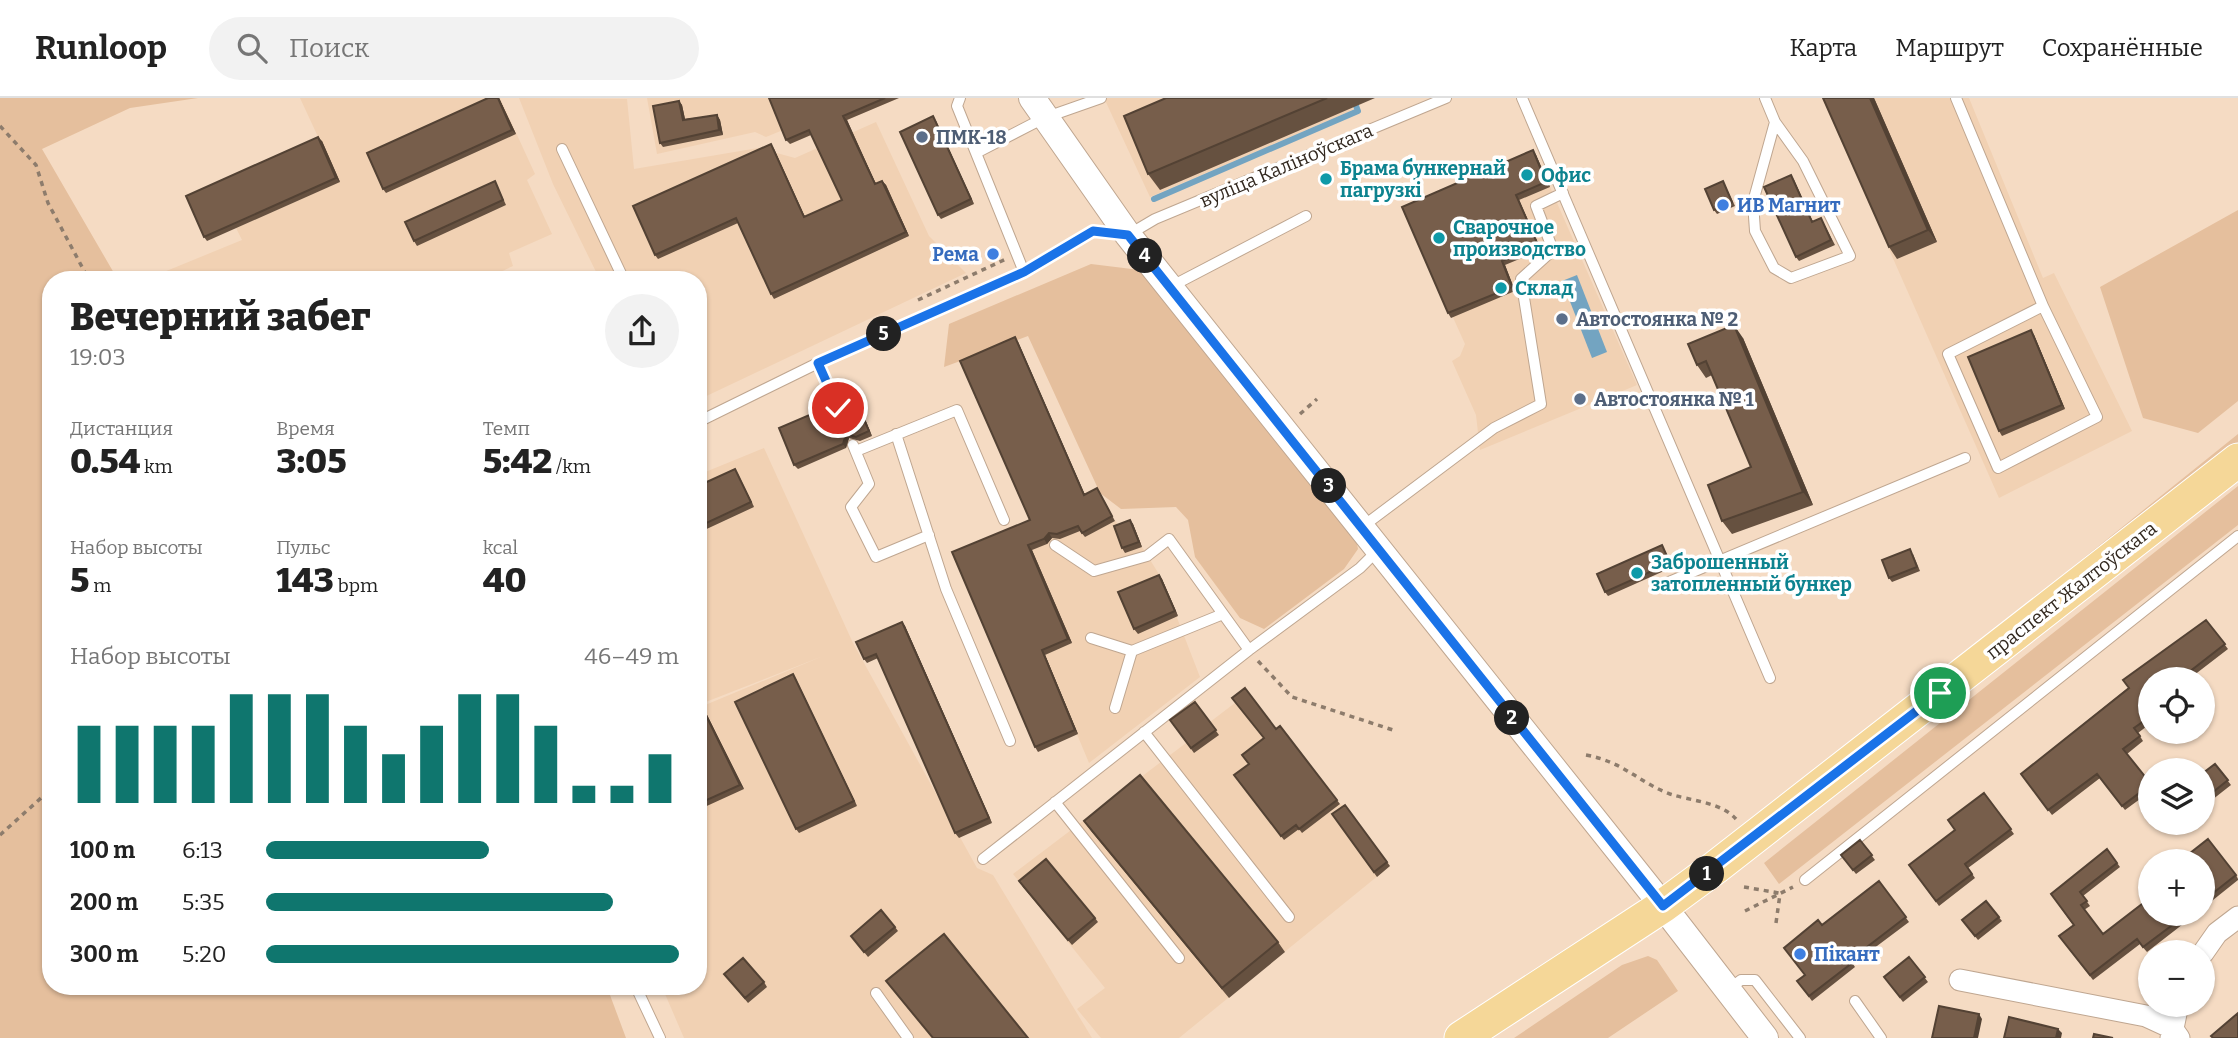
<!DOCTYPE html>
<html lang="ru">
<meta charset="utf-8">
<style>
body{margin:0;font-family:Bitter,serif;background:#f2f2f2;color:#222;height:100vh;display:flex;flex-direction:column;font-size:26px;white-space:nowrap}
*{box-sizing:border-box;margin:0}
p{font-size:23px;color:#767676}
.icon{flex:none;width:38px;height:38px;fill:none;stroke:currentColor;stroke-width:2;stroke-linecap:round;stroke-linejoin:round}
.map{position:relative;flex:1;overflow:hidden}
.sheet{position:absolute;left:42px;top:173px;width:665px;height:724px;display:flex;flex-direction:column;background:#fff;border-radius:28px;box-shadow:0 2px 5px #0004}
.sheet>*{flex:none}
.controls{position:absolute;left:2138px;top:569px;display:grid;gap:14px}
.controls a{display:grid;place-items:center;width:77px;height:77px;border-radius:50%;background:#fff;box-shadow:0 2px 5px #0004;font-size:35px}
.pin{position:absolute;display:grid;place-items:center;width:60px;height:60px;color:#fff;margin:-30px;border:4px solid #fff;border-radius:50%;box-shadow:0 2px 7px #0007}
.km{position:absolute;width:35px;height:35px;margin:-18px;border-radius:50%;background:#222;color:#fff;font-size:19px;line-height:35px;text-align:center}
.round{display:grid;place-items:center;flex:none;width:74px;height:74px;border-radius:37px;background:#f2f2f2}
.summary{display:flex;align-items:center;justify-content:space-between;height:119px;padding:0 28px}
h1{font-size:38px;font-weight:800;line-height:52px}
.stats{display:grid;grid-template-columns:repeat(3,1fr);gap:10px;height:119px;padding:7px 28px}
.stats div{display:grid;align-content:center}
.stats b{font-size:35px;font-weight:800}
.stats small{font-size:19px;font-weight:400}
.stats p{font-size:19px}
.chart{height:196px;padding:14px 28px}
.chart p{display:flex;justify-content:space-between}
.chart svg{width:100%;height:126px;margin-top:7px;stroke:#0f766e;stroke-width:6}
ul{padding:0 28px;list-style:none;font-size:23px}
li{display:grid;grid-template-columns:112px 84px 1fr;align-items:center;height:52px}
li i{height:18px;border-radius:9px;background:#0f766e}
header{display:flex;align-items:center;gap:42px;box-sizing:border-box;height:98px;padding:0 35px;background:#fff;border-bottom:2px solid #e0e0e0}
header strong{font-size:33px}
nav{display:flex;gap:38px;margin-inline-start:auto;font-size:24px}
.search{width:490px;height:63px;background:#f2f2f2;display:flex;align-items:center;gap:18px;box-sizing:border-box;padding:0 24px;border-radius:38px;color:#767676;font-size:26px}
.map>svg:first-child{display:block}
.built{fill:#f1d1b3}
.green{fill:#e5bf9d}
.water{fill:#73a4c1}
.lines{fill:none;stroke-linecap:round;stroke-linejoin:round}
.stream{stroke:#73a4c1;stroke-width:6}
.service-casing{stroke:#bfa690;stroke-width:12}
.minor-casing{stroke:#bfa690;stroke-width:23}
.tertiary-casing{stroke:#bfa690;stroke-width:28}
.primary-casing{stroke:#fff;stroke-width:35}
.path{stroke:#8d7c6c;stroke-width:3.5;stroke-dasharray:5 5;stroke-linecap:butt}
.service{stroke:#fff;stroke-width:10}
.minor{stroke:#fff;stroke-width:21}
.tertiary{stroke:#fff;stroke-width:26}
.primary{stroke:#f5d798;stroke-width:33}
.wall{fill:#665140}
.shaded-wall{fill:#534234}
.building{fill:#775e4b;stroke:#534234;stroke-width:2}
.route-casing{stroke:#fff;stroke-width:14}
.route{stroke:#1a73e8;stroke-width:9}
.service-dot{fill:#5c6f8a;stroke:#fff;stroke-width:2.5}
.culture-dot{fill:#0f9aa8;stroke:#fff;stroke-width:2.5}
.shop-dot{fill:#3f7fe0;stroke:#fff;stroke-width:2.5}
.labels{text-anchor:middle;stroke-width:7;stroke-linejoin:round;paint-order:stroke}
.service-label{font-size:19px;font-weight:bold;fill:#4e5e75;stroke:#fff;text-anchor:start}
.street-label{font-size:19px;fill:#32281f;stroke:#fff}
.culture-label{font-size:19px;font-weight:bold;fill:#0d838f;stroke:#fff;text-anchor:start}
.shop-label{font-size:19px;font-weight:bold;fill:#366cbe;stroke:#fff;text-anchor:start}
</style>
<header>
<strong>Runloop</strong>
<div class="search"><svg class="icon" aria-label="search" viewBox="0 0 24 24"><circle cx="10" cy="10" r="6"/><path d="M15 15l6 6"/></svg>Поиск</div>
<nav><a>Карта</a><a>Маршрут</a><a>Сохранённые</a></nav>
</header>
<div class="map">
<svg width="2238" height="940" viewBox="0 0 2238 940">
<rect width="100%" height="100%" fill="#f5dbc3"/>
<!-- built -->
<path class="built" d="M300,0h200l35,76 -8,6 25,54 -43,19 4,13 -30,14h-322l-2,-6 83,-34 -6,-12 103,-46z
M519,0l108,1 7,70 124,-21 37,10 81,-36 53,114 37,37 -268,127v-120h-98l-47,-96z
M647,0h252l-109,46 -7,-14 -17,7 -11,-5 -98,22z
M1104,0h244l5,12 -203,87z
M1822,0h147l74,180 11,-5 78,158 -133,67z
M1536,57l101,230 -157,65 -4,-35 -24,-54 8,-5 5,-12 -60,-133z
M764,350l89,195 124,225 16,7 99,163h-408l-22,-51h36v-279l125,-52 -125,49v-230z
M1115,422l6,9 12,-5 9,23 20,32 38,98 -111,86 -93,-223z
M1248,595l31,40 4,-2 57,73 8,5 42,57 -211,172h-78l-24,-29 28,-21 -92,-114 173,-131 -12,-18 36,-3z"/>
<!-- green -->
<path class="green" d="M0,0h198l-68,10 -88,41 76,131h-67v707h556l19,51h-626z
M2238,112v191l-40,32 -55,-15 -43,-131z
M1091,166l49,6 215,264 3,15 -14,20 -80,60 -24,-11 -45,-61 -7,-37 -12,-13 -55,2 -21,-16 -72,-157 -84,31 5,-43z
M2238,336v12l-240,181z
M2238,388v39l-459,359 -15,-21z
M1648,858l9,4 21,31 -70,47h-94l108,-73z"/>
<!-- water -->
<path class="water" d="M1577,177l30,77 -15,6 -30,-77z"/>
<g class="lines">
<!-- stream -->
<path class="stream" d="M1154,101l204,-88 -5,-13"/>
<defs>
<path id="service" d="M960,0l-3,8 67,166
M1522,0l248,580
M1765,0l10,24 -22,80 2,29 19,37 17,10 59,-22 -47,-95 -28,-39
M1956,0l87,208 54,111 -99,51 -50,-114 95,-48
M562,51l62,131
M976,55l68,-35 57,-20
M1170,189l136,-71
M818,265l20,45
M698,324l120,-59 206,-91 69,-41 35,4 27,-16 291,-121
M896,336l50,155 64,152
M853,347l16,39 -18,23 25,50 53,-22
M856,353l101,-41 47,110
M1362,429l132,-99 47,-24 -20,-125 32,-29 -17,-44 27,-13
M1055,447l39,26 53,-15 22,-17 80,111
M1664,486l301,-126
M1091,540l41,13 91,-37
M1115,610l17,-57
M1144,634l145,185
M1055,704l124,156
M983,761l266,-209 111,-82 19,-19
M1805,782l433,-344
M636,889l24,51
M1729,891l12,-9h14l45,58
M876,895l32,45
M1855,903l26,37"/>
<path id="minor" d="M2203,855l14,-20 21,-16
M1960,882l186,36 26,12 7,10
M2171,940l7,-34"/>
<path id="tertiary" d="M1032,0l96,137 535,671 102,132"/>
<path id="primary" d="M1461,940l202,-132 53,-39 522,-407"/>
</defs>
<!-- service casing -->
<use href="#service" class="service-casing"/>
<!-- minor casing -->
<use href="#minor" class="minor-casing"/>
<!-- tertiary casing -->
<use href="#tertiary" class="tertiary-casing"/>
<!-- primary casing -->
<use href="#primary" class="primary-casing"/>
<!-- path -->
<path class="path" d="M0,28l36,39 12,38 41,77
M918,202l88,-41
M1300,316l17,-15
M1258,563l34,36 104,34
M1586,657c38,7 52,27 84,39 21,7 51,8 66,25
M0,737l51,-46
M1744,789l35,6
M1745,813l48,-24
M1776,825l4,-29"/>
<!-- service -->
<use href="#service" class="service"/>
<!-- minor -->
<use href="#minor" class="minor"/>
<!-- tertiary -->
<use href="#tertiary" class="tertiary"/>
<!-- primary -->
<use href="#primary" class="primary"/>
</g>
<!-- wall -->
<path class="wall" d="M488,0h11l17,36 -130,59 -3,-4z
M769,0h130l-52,22 29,64 6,-3 4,4 23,51 -135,63 -3,-5 -33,-71 -80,36 -3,-4 116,-111 3,5 31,68 37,-17 -31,-65 -21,9 -4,-4z
M1166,0h209l-215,92 -12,-16z
M1874,0l63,144 -40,17 -8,-12z
M679,3l3,4 3,14 32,-4 3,5 3,15 -60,12 -3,-4z
M933,18l3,5 38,83 -33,15 -3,-4z
M322,43l18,41 -133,59 -3,-4z
M1533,52l3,5 14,32 -31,13 22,50 -36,15 10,26 -64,27 -3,-5z
M1791,77l3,5 19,42 8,-4 14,27 -36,16 -3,-4z
M495,83l11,24 -89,41 -3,-5z
M1723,83l12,25 -18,8 -3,-4z
M2034,237l31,74 -63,27 -3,-5z
M1743,240l70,167 -81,29 -10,-13 29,-54 -39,-92 -6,3 -9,-13z
M1018,244l67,153 15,-2 15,28 -30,16 -5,-6 -20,8 -8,-1 -5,6 -15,6 40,93 -27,12 33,79 -40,18 -3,-5 -83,-195 78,-32z
M854,298l3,4 15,36 -12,5 -11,-3 -3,10 -48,21 -4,-4 43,-54z
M735,371l19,38 -56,26v-47z
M1130,422l3,4 9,23 -17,6 -3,-5z
M1662,447l11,22 -65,29 -3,-4z
M1913,456l7,17 -28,11 -3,-4z
M1159,477l3,4 16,37 -40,18 -4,-5z
M2206,522l22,29 -39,30h-38v44l-13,10 5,8 -16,13 24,30v7l-26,19 -25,-32 -48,37 -31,-41 107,-86z
M902,524l3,4 87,197 -33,15 -4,-5 -77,-175 -11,5 -3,-4z
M793,576l64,132 -58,27 -3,-4z
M1195,604l24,33 -25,18 -24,-33z
M698,606l5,3 41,82 -46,21z
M1280,628l60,78 -38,29 -3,-4 -15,11 -50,-65 15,-11 27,-35z
M2215,666l16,21 -28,22v-34z
M1984,695l30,41 -46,34 7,10 -36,28 -30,-41 46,-35z
M1345,707l45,61 -13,11 -45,-63z
M1084,723l194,121 7,10 -56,46 -138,-167z
M2172,724h13l-8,7z
M1860,742l15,20 -19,14 -15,-19z
M2107,751l13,18 -37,29 7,10 -6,4 19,24 48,-20h45l-49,38 -7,-8 -47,36 -34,-44 14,-11 -22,-31z
M2203,763l33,14 2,4v1l-35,28z
M1879,783l30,41 -56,42 2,3 -43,34 -15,-20 7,-6 18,-50z
M1022,788l73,32 3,4 -26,23z
M1986,803l16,20 -24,19 -16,-20z
M895,829l3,4 -30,26 -17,-21z
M1909,859l19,25 -25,20 -19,-25z
M724,876l40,8 3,5 -19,16z"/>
<!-- shaded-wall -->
<path class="shaded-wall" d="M498,0h1l17,36 -4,-4z
M1870,0h4l63,144 -9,-12z
M679,3l3,4 4,19 -3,-4z
M717,17l3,5 3,15 -4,-5z
M843,18l4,4 31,69 -3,-5z
M933,18l3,5 38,83 -3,-5z
M318,39l4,4 18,41 -4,-4z
M771,46l3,5 33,73 -3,-5z
M1533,52l3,5 14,32 -4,-5z
M1791,77l3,5 21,47 -3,-5z
M882,83l4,4 23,51 -3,-4z
M1516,97l3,5 22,50 -3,-5z
M1502,163l3,4 10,26 -3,-4z
M1734,227l9,13 70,167 -10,-13z
M2031,232l3,5 31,74 -3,-4z
M1015,239l3,5 69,158 -3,-5z
M854,298l3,4 15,36 -3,-5z
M846,336l3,4 -3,10 -3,-4z
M735,371l3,5 16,33 -3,-5z
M1130,422l3,4 9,23 -3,-5z
M1049,435l3,5 -5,6 -3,-5z
M1028,447l4,5 40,93 -4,-4z
M1159,477l3,4 16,37 -3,-5z
M902,524l3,4 87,197 -3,-5z
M1042,552l3,5 33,79 -3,-4z
M793,576l3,5 61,127 -3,-5z
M700,605l3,4 41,82 -4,-4z
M1979,916l3,5 -4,19h-4z
M2058,931l4,4 -1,5h-5z"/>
<!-- building -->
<path class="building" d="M488,0h10l14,32 -129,59 -16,-36z
M769,0h116l-42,18 32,68 7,-3 24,51 -135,62 -35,-76 -81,37 -22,-49 138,-62 33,73 38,-17 -33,-70 -23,10z
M1166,0h161l-179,76 -24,-58z
M1823,0h47l58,132 -39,17z
M679,3l4,19 34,-5 2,15 -59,13 -7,-37z
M933,18l38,83 -33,16 -38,-83z
M318,39l18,41 -132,59 -18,-41z
M1533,52l13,32 -30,13 22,50 -36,16 10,26 -64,26 -46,-106z
M1791,77l21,47 9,-4 10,22 -35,17 -32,-70z
M495,83l8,19 -89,41 -9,-19z
M1723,83l9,21 -18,8 -9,-21z
M1734,227l69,167 -81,29 -14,-36 43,-18 -45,-106 -9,4 -9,-21z
M2031,232l31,75 -63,26 -31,-74z
M1015,239l69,158 13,-7 15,28 -30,17 -4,-7 -21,8 -8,-1 -5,6 -16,6 40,94 -26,11 33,80 -40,17 -83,-195 78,-32 -70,-159z
M854,298l15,35 -13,6 -10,-3 -3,10 -49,21 -15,-37 49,-21 9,4 5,-10z
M735,371l16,33 -53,25v-41z
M1130,422l9,22 -17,6 -8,-22z
M1662,447l8,18 -65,29 -8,-18z
M1910,451l7,18 -28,11 -7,-18z
M1159,477l16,36 -41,18 -16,-37z
M2206,522l19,24 -45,35h-29v37l-17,12 6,8 -17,13 28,35 -29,22 -25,-32 -49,36 -27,-36 108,-86 -6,-8z
M902,524l87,196 -34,15 -79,-179 -12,5 -8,-17z
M793,576l61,127 -58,28 -61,-127z
M1245,590l31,41 4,-3 57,74 -38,29 -3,-4 -15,11 -47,-61 15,-11 -7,-9 22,-17 -32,-40z
M1195,604l21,28 -25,18 -21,-28z
M700,605l40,82 -42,19v-100z
M2215,666l13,16 -25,20v-27z
M1140,677l138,167 -56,46 -138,-167z
M1984,695l27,36 -46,35 7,10 -36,27 -27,-36 46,-35 -7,-10z
M1345,707l42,57 -13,10 -42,-58z
M2208,741l28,36 -33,26v-40h-23z
M1860,742l12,15 -19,15 -12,-15z
M2107,751l10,14 -37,29 7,9 -6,4 22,29 48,-37v17h36l-44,33 -6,-8 -47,36 -31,-39 15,-11 -23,-31z
M1046,761l49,59 -27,22 -49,-59z
M1879,783l27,36 -56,43 2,3 -43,33 -12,-15 8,-6 -21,-27 34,-28 4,5z
M1986,803l13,16 -24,19 -13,-16z
M881,812l14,17 -31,25 -13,-16z
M944,836l84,104h-95l-47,-57z
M1909,859l16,20 -25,20 -16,-20z
M743,860l21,24 -19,16 -21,-24z
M1939,908l40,8 -5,24h-42z
M2238,915v25h-25l-2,-2z
M2009,919l49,12 -2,9h-52z
M2094,936l19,4h-20z"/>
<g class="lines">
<defs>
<path id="route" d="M838,310l-20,-45 206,-91 69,-41 35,4 535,671 277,-213"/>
</defs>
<!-- route casing -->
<use href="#route" class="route-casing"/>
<!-- route -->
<use href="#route" class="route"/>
</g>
<!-- markers -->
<g class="service-dot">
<circle cx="922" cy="39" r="7"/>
<circle cx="1562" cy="221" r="7"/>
<circle cx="1580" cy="301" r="7"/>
</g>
<g class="culture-dot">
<circle cx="1527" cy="77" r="7"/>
<circle cx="1326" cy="81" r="7"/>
<circle cx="1439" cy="140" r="7"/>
<circle cx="1501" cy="190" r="7"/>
<circle cx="1637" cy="475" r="7"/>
</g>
<g class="shop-dot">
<circle cx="1723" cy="107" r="7"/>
<circle cx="993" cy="156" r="7"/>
<circle cx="1800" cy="856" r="7"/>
</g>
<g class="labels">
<!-- service labels -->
<g class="service-label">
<text x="936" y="46">ПМК-18</text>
<text x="1576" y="228">Автостоянка № 2</text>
<text x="1594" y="308">Автостоянка № 1</text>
</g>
<!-- street labels -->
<g class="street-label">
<text transform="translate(1286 67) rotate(-23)" y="7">вуліца Каліноўскага</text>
<text transform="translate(2071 492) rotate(-38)" y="7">праспект Жалтоўскага</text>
</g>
<!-- culture labels -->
<g class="culture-label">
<text x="1340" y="77">Брама бункернай<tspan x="1340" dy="22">пагрузкі</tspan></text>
<text x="1541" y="84">Офис</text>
<text x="1453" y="136">Сварочное<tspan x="1453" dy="22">производство</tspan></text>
<text x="1515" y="197">Склад</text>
<text x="1651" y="471">Заброшенный<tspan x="1651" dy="22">затопленный бункер</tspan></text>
</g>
<!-- shop labels -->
<g class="shop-label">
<text x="1737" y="114">ИВ Магнит</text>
<text x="979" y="163" text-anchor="end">Рема</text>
<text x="1814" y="863">Пікант</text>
</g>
</g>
</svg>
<div class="controls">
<a><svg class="icon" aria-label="locate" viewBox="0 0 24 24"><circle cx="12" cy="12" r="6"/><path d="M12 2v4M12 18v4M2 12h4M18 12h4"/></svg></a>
<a><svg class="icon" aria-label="layers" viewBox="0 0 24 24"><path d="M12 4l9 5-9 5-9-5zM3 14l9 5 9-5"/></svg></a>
<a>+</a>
<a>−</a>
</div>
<div class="pin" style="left:1940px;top:595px;background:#1e9e55"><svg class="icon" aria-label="arrive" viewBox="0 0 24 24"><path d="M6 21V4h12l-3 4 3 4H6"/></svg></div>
<div class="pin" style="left:838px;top:310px;background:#d93025"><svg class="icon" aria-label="check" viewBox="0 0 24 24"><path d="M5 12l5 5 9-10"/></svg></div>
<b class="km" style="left:1707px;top:776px">1</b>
<b class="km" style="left:1512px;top:620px">2</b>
<b class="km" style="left:1329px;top:388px">3</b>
<b class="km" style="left:1145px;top:158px">4</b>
<b class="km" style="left:884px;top:236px">5</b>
<section class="sheet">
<div class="summary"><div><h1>Вечерний забег</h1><p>19:03</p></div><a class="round"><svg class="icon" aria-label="share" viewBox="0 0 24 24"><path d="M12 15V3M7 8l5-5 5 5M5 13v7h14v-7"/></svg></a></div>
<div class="stats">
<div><p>Дистанция</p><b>0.54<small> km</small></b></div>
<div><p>Время</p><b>3:05</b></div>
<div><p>Темп</p><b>5:42<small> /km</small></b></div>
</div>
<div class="stats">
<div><p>Набор высоты</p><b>5<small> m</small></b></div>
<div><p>Пульс</p><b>143<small> bpm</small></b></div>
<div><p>kcal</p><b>40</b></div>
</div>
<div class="chart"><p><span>Набор высоты</span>46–49 m</p>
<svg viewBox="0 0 160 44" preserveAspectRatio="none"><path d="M5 44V17M15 44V17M25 44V17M35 44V17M45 44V6M55 44V6M65 44V6M75 44V17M85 44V27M95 44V17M105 44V6M115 44V6M125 44V17M135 44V38M145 44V38M155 44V27"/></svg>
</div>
<ul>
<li><b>100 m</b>6:13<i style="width:54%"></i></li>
<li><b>200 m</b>5:35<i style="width:84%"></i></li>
<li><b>300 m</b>5:20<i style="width:100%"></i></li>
</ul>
</section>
</div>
